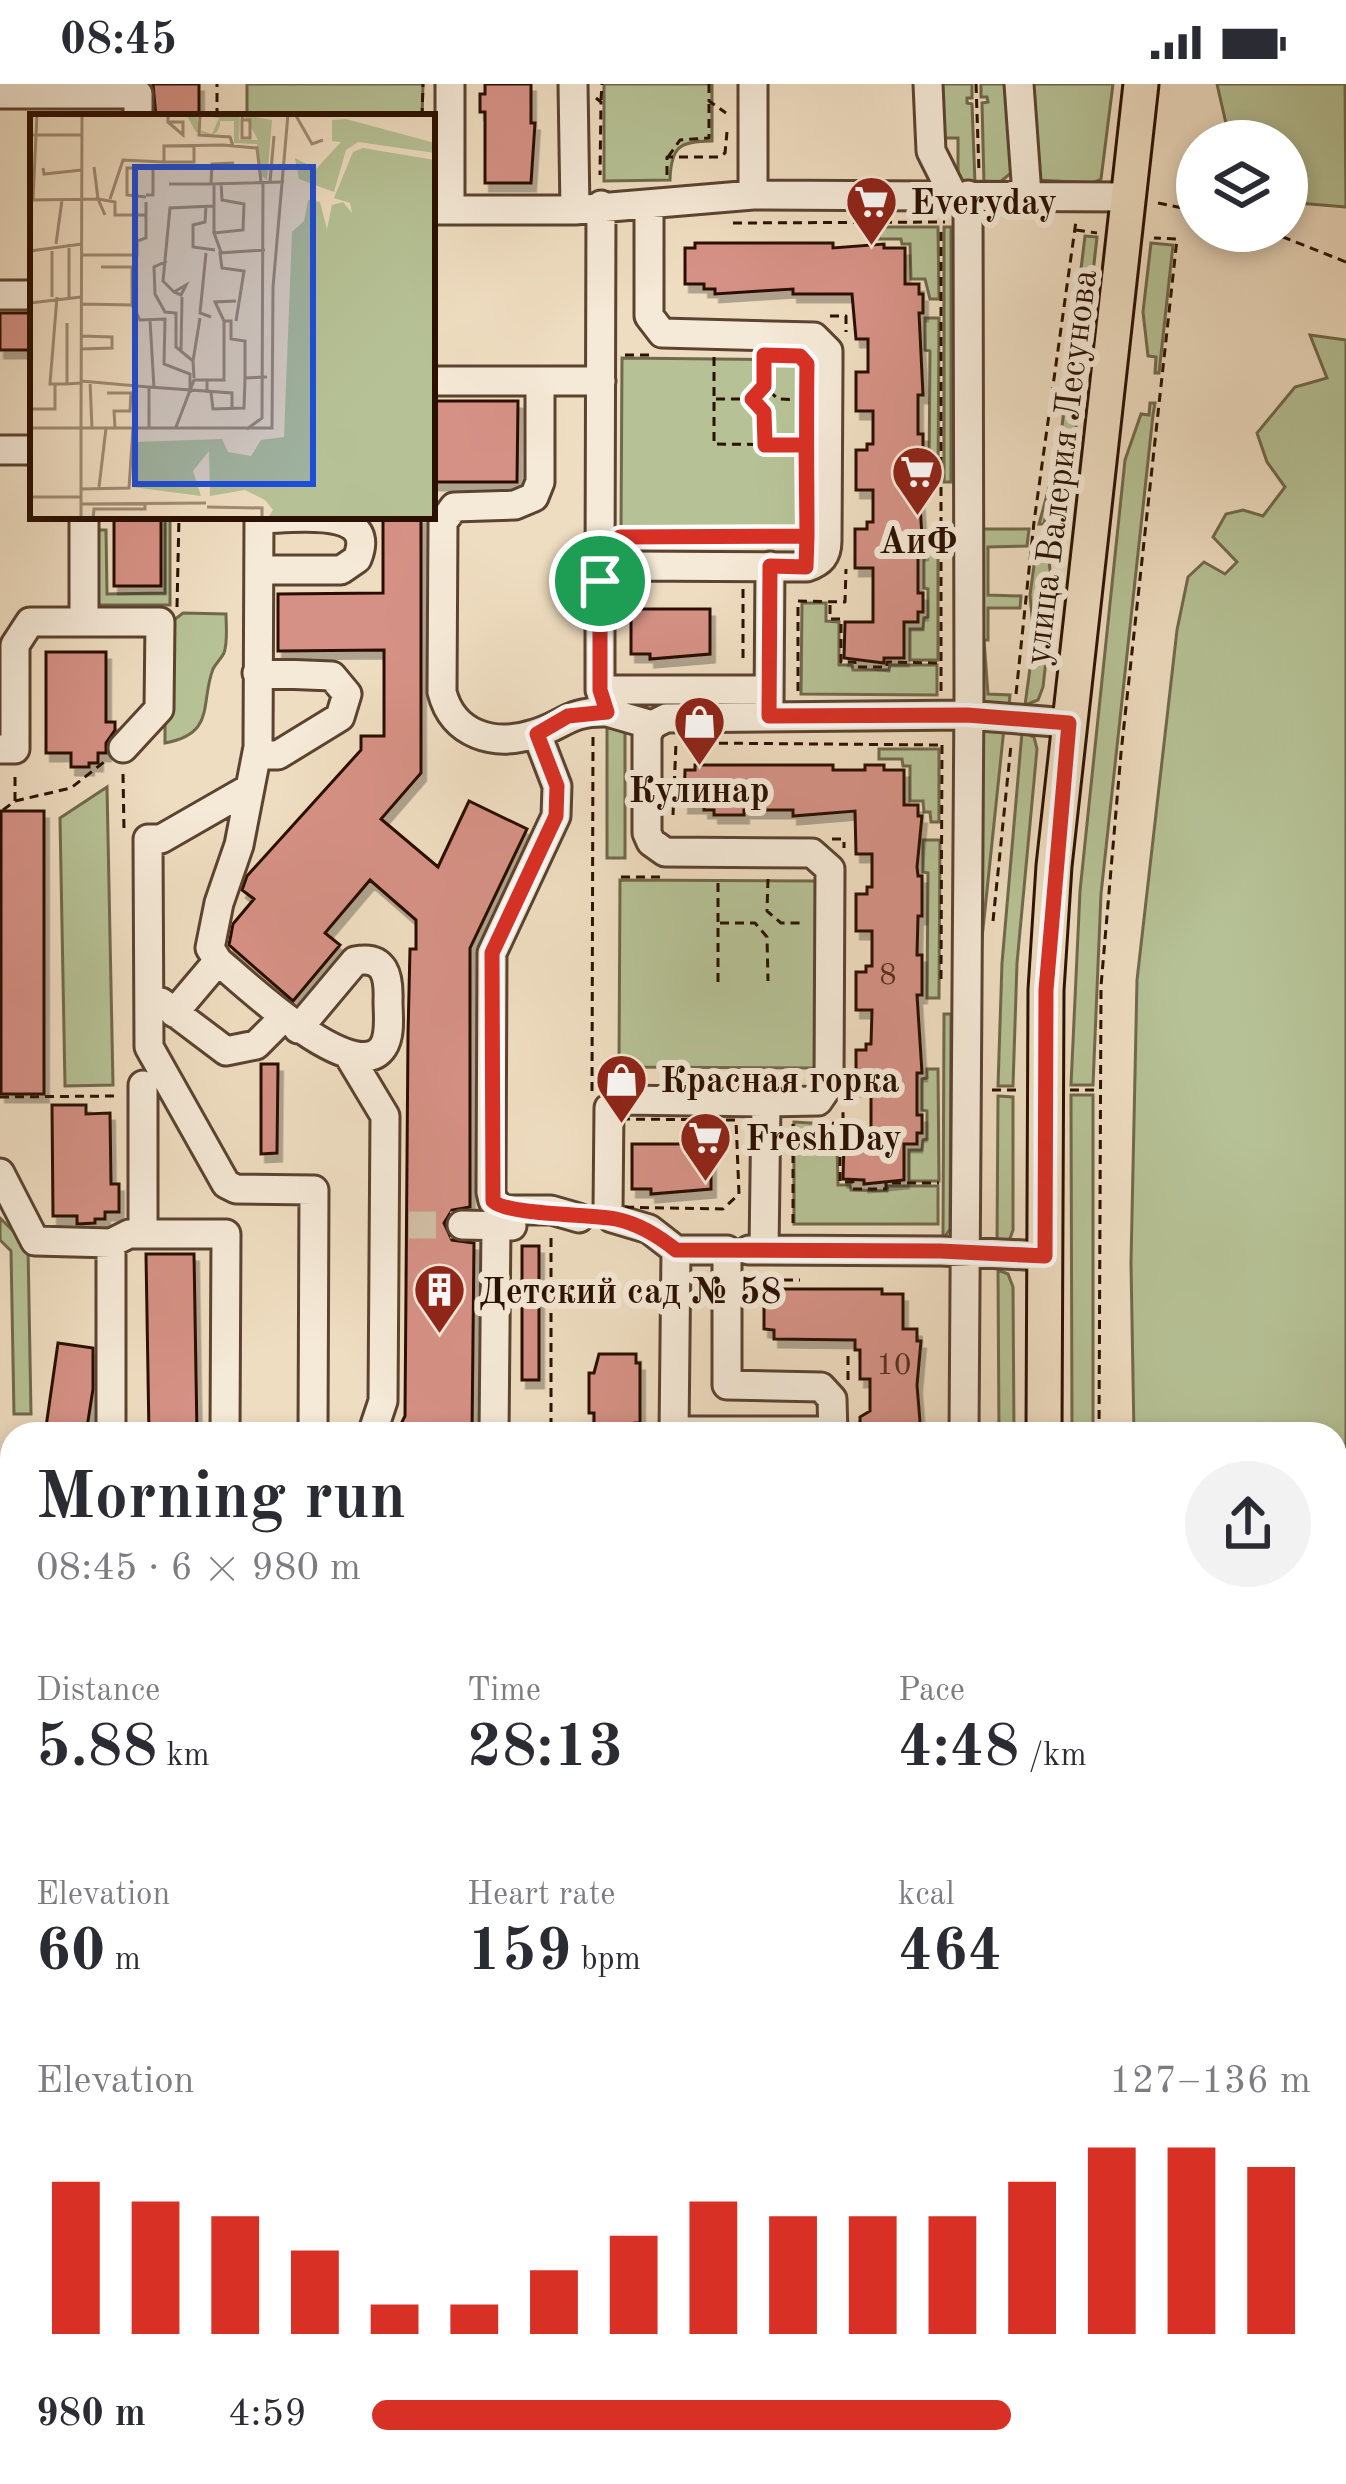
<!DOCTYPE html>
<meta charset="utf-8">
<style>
body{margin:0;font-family:"Old Standard TT",serif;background:#f2f2f3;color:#2b2b33;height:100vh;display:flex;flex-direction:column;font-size:45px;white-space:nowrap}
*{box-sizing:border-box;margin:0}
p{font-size:39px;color:#7c7c81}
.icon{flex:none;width:66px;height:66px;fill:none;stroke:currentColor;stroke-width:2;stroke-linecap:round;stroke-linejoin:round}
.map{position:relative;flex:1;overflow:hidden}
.side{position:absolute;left:0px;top:1338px;width:1347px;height:1062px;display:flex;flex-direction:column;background:#fff;border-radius:36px 36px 0 0;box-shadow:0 6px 18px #0003}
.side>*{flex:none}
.controls{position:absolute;left:1176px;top:36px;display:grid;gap:24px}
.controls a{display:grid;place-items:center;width:132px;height:132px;border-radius:50%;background:#fff;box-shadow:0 6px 18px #0003;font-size:60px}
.pin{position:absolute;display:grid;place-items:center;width:102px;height:102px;color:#fff;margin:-51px;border:6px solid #fff;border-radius:50%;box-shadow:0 3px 12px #0007}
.round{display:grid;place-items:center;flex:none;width:126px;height:126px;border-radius:63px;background:#f2f2f3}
.overview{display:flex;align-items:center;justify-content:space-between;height:204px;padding:0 36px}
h1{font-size:66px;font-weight:600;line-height:90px}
.metrics{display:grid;grid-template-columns:repeat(3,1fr);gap:18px;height:204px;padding:12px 36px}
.metrics div{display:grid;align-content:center}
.metrics b{font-size:60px;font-weight:600}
.metrics small{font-size:33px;font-weight:400}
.metrics p{font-size:33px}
.chart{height:336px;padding:24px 36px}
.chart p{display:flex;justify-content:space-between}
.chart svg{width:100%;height:216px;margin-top:12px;stroke:#d93025;stroke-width:6}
ul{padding:0 36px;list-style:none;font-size:39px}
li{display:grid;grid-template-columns:192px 144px 1fr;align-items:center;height:90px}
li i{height:30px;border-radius:15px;background:#d93025}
.status{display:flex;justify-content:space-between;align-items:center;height:84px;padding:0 60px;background:#fff;direction:ltr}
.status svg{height:33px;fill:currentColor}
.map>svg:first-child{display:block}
.green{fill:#b6c296;stroke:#70694b;stroke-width:3}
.building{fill:#d59185;stroke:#2a1000;stroke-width:3;filter:url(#shadow)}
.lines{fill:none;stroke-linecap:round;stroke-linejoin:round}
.minor-tunnel{stroke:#d1bea4;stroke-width:27;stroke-dasharray:27 14;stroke-linecap:butt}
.minor-casing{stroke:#5b4330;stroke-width:33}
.major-casing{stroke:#2a1000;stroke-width:39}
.path{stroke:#2a1000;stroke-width:3;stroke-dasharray:9 6;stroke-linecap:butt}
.minor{stroke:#f5e9d7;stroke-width:27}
.major{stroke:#efddc1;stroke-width:33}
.route-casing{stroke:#fff;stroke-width:24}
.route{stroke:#d93025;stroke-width:15}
.labels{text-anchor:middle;stroke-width:12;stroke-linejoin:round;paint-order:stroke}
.number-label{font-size:30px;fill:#553021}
.poi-label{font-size:36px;font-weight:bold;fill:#2a1000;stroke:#f5e9d7;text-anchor:start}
.street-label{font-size:36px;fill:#2a1000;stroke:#f5e9d7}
.inset-road{fill:none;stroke:#a08b74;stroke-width:3}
.view{fill:#1d4ed8;fill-opacity:0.15;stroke:#1d4ed8;stroke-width:6}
.inset-edge{fill:none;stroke:#2a1000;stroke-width:6}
</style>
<div class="status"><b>08:45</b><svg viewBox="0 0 49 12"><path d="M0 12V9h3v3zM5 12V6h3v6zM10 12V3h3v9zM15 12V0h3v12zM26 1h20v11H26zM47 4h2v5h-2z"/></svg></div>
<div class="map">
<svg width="1346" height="2400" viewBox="0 0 1346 2400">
<defs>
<filter id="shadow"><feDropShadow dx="4.5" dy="8" stdDeviation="0" flood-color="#0004"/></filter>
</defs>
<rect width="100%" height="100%" fill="#efddc1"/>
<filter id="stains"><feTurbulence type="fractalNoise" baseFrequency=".00167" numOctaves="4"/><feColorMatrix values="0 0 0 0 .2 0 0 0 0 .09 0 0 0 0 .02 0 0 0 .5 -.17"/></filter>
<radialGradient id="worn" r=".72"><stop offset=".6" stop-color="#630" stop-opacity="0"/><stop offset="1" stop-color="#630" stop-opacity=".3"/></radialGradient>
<!-- green -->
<path class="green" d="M247,0h176l-1,33h-175z
M604,0h108v57c-33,0 -41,6 -42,39l-66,1z
M938,0h34v14h-5v5l5,1 3,80h-10l-7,-9v-37h-20z
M981,0h27l4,88 -14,12h-14l-2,-81 6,-1 -1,-5h-6z
M1028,0h85l-12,95 -8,4 -55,-3z
M1217,0h128l1,123 -48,-4 -11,-6v-56h-57z
M938,143l1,72h-9l-5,-20h-14l-1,-35h-8l-1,-5h-22v-12z
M944,143h7v255h-7z
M1085,152l12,1 -24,216 -16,41h-7l-6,30h-5l20,-73z
M1151,159l22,2 -14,128h-4l1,-16 -8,-1 -5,-44z
M925,234h14l-1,159h-9l1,-126 -5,-1z
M1310,251l36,5v2144h-784l-1,-12h774v-1038h-201l-3,-171 6,-283 40,-350 11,-53 16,-15 21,12 12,-12 -24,-25 13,-23 17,-4 20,6 22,-29 -18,-25 -10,-29 38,-46 32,-9z
M622,274l180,2 2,174 -183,-1z
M1150,319h5l-2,12 -52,479 -8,191h-22l9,-194 45,-431 16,-46 8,1z
M165,432h5v89h-75v-75h11l1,64 58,-1z
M979,445h50l-2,17 -39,1v48l33,1 -1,12h-32v32h-4l4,54 22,1 -1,10 -27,-1z
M929,463h9v113h-28v-31h13l1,-11 4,-1v-28l-4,-1v-31l4,-1z
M1035,474l14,2 4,38 -10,89 -5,13 -13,5 9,-66 -4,-44z
M802,519h24v18l13,1v43h13l1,5h36l1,-5h47v30l-136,-1z
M183,529l43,1c0,11 2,28 -2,39 -3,6 -8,10 -11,16 -13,34 3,65 -48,74v-116z
M607,637l15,5 3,6v126h-18z
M981,642l23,2 -25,239z
M1022,648l12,5 3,12 -20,214 -4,123h-15l4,-123z
M879,665h60v73h-8l-1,-10h-6l-1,-11h-13v-35h-7l-1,-7h-23z
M107,703l6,298 -48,1 -5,-268z
M923,756h17l-1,158h-12l1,-125 -5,-1z
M620,796l197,1 -1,187 -197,-1z
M944,930h7l-1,215 -7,10z
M927,985h11l1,112h-30v-31h13l1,-10 4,-1v-28l-5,-1v-31l5,-1z
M1071,1011h22v339h-21z
M998,1012l15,1v133l-4,11 -12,5z
M794,1038l31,2v19h12l1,42h12l1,5 36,1 1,-5h50v38h-144z
M0,1134l28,28 3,168h-17l-3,-163 -11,-11z
M998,1186l10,4 5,13 1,147h-15z
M12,2077v311h464l5,12h-481v-321z"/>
<!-- building -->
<path class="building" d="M153,0h46v33h-43z
M485,0h46v39h4l-4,60h-46v-71h-5v-18h5z
M695,159h138v5l51,-4v4h21v36h14v10h4v19h-4l4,82h-5v39h5v40h-5l5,78h-5v41h5v19h-5v10h-14v36h-20v5l-40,-5 1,-36h28v-54h-18v-39h12v-7h6v-32h-17v-40h11v-6h6v-33h-17v-39h12v-33h-12l-4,-45h-59v-5l-78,5v-5h-11v-5h-19v-36h10z
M0,229h33v37h-33z
M432,317h86l-1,81h-85z
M114,432h47v70h-47z
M383,432h38v257l-40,46 57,48 31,-66 58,28 -57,119v259l-18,3 -8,13 8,17 22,3 -2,191h-76l9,-18 3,-381 2,-86h6v-29l-46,-40 -45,53 15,12 -47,56 -64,-56 4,-21 21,-25 -12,-9 5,-14 114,-126v-14h23v-86l-106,1v-57l105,-1z
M631,525h79v45l-60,5v-5h-19z
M46,568h60v70h9v8l-9,13v10h-8v10h-9v4h-18v-14h-25z
M695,681h138v5h32v-5h19v5h20v35h14v11h4l-5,51 1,9h4v40h-4l-1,39h5v40h-5l5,78h-5v42h5v18h-5v11h-13v36l-40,4v-4l-21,-1 1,-36h27v-55h-15v-38h10v-6h5l1,-34h-16v-38h10v-6h6v-35h-16v-37h11v-7h5v-33h-16l-1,-43 -62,5v-6h-49v5h-30v-5h-10v-5h-20l1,-35h10z
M1,727h43v283h-43z
M261,980h17l-1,89 -16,1z
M52,1021h34v9l24,-1 1,71h8v28h-14v7h-10v4l-18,1v-8h-24z
M632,1060h79v45l-60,5v-5h-19z
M522,1162h17v134h-17z
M146,1170h48l3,180h-48z
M774,1205h108v5h21v35h14v12h4l-4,44 4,49h-61v-17l10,-6v-32h-10v-29h-5v-10l-81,-1v-9l-10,-1v-35h10z
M58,1259l35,5v41l-7,45h-41z
M599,1270h37v9h4v60h-5v11h-41v-21h-5v-40h5z"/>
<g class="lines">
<!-- minor-tunnel -->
<path class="minor-tunnel" d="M409,1141h53"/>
<defs>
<path id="minor" d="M450,0v126
M573,0l2,126 178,-15 377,2
M928,0l3,67 22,44
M1019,0l8,111
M0,10h138v23
M753,111v-111
M649,121v111l13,17 152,4 14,14v14l-1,176c0,15 -6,21 -20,26l-182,-1 -14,4 -11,11v109l7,22 45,13
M432,126h143
M0,211h33
M432,297h169
M540,297v101l-6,15 -19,8 -61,2 -11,15 -1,170c11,43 52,55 92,42 31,-9 34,-23 73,-22
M0,366h33
M259,432l-1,231 -19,98 -20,58 -9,45 8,13c24,20 137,128 165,86 8,-12 5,-32 5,-46 1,-25 -3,-46 -33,-40l-57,68
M259,486h82l16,-11c23,-55 -67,-40 -98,-40
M600,497l1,-376
M84,538h76l-1,87 -36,39
M257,589l75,3 15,18 -7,23 -62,38h-13l-7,-8
M600,606h169
M769,622l1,-140
M537,650l20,52 -1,30 -64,137 -1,239 2,9 11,9h47l28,8
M0,665h15v-104l15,-23h54v-106
M250,704l-89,51h-13l1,208 77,137 10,5 78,1 -1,244
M161,918l65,49 30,-6 28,-28
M174,929l44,-52
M349,972l36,60 -2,285 -11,33
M143,1001v149
M0,1089l35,68 76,2 18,-9h97l-1,200
M462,1141l50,1
M676,1166l-27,-21 -37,-11 -4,-7 1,-103 13,-8 144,2
M749,1166l192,1 104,5
M764,1166l2,-148 52,-1 11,-16 1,-216 -18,-16 -147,-1 -14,-10 -4,-9v-98l5,-10 14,-7 301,-3 102,8
M674,1347h159
M111,1350v-191
M494,1350l2,-208
M674,1350l2,-184h51v135l94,2 11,12 1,35
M964,1350l5,-741 -1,-498
M0,1628l12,14
M0,1684l12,-7"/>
<path id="major" d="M1044,1350l2,-444 8,-124 87,-782
M0,1981h12"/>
</defs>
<!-- minor casing -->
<use href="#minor" class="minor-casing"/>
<!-- major casing -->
<use href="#major" class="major-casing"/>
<!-- path -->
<path class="path" d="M709,0v17l17,12
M976,0l3,88
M596,14l5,4 -1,73
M601,16l1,-16
M217,33v-33
M422,33l1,-33
M668,73l12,-17 29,-2v-37
M667,91v-18h52l6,-4 2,-21
M1158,119l39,8
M733,139l212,-1
M1076,146l21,3
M1268,147l78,31
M830,232h16v16
M625,271h26
M714,273v87l89,1
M764,279v23l14,13 26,1
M716,315h35l13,13 1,32
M623,453l182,-1
M743,505v74
M830,521v14h11v43h14v5h32v-5l52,1
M177,523l2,-91
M798,607v-90l47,1 1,-33
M941,607v-464
M1016,610l18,-172 42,-301
M704,659l236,2
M123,690l1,56
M15,717l56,-13 33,-26
M3,726l12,-9v-25
M673,731l3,-72
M832,755h12v9
M621,793h40
M768,795l-1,32 14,12h24
M993,837l18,-176
M720,839h35l12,14 1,44
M941,895l1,-236
M718,898v-103
M992,1006h27
M1070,1006h27
M592,1007l1,-356
M0,1013l118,-1
M621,1035l115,1 3,74 -16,15 -108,-2 -2,-79z
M832,1039l11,2v-16
M793,1040v101h3
M826,1042v15h14v41h13v7h33v-6h53
M551,1154v196
M754,1196h46
M848,1296v-28
M1099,1350l2,-448 20,-233 56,-514 -23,-1
M0,1545l12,-17
M0,1944h12
M0,2032h12
M1335,2261l11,2"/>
<!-- minor -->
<use href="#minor" class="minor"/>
<!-- major -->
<use href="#major" class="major"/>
</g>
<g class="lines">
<defs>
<path id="route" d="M600,497v109l7,22 -39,4 -31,18 20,52 -1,30 -64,137 1,248c13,14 98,13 123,18 23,5 41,16 60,31l264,1 105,5 1,-266 23,-267 -102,-8 -198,1 1,-150 36,1 1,-31c0,-57 -1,-114 0,-172l-7,-8 -36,-1v31l-12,13 12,13 1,33h41l1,91 -187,1v31l-20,13"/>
</defs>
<!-- route casing -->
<use href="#route" class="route-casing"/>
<!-- route -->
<use href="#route" class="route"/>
</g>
<!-- icons -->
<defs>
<symbol id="supermarket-pin" viewBox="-11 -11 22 30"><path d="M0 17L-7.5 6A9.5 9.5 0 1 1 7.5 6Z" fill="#8f2418" stroke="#f5e9d7"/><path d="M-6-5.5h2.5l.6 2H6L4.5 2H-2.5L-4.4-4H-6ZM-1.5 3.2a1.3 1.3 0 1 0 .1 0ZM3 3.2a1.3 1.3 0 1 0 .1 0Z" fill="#fff"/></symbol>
<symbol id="shop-pin" viewBox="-11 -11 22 30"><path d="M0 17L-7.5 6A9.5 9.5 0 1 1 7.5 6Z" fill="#8f2418" stroke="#f5e9d7"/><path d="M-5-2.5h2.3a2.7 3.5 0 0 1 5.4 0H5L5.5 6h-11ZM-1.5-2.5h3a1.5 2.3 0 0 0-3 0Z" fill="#fff"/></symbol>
<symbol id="building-pin" viewBox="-11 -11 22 30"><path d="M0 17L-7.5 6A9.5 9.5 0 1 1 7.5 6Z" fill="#8f2418" stroke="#f5e9d7"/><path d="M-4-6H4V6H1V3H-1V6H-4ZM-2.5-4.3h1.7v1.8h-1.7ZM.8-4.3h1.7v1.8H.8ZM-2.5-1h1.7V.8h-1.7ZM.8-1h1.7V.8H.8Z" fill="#fff"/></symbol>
</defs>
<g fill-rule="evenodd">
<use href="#supermarket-pin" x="842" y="88" width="59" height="81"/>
<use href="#supermarket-pin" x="888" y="358" width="59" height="81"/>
<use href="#shop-pin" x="670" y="608" width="59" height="81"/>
<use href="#shop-pin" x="592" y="966" width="59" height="81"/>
<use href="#supermarket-pin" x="676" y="1024" width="59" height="81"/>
<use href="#building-pin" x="410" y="1176" width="59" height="81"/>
</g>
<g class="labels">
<!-- number labels -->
<g class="number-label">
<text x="888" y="900">8</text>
<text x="894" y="1290">10</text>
</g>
<!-- poi labels -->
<g class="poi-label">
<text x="910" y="130">Everyday</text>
<text x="918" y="469" text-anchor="middle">АиФ</text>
<text x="699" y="718" text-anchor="middle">Кулинар</text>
<text x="660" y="1008">Красная горка</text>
<text x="745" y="1066">FreshDay</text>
<text x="479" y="1219">Детский сад № 58</text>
</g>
<!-- street labels -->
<g class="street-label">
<text transform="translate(1059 383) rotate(-83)" y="13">улица Валерия Лесунова</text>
</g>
</g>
<!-- overview -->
<g transform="translate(30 30)">
<rect width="405" height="405" fill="#efddc1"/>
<path d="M210,0l-1,26h19l-14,-25 28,5 -5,60 -8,-6 -2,-30 -23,-1v-22h-14v4l-3,7 -5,3 -16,-3 -9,-16h-14l24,-1 2,15 13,4 7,-16 -17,-3zM316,5l89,24v10l-77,-11 -12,8 -12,42 -35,-13 -4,-21 21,11 25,-27 -9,-1v-21zM333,34l72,12v359h-168l6,-9 -8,-10 -20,-10 -35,6 -1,-45 -16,20 8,25 -69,-9 2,-45 88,-3 6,13 23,4 10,-16 23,-3 8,-205 12,-11 4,-21 12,2 7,27 5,-24 11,-3 9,11 -2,-10 -16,-5 19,-46z" fill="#b6c296"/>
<path class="inset-road" d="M138,0v8h15v13l-15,-13M170,0l-1,21 31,2 3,9M265,0l17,30 11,-4M212,6h8v18h-8v-18l1,-6M0,21h52M164,32v16h-30v-16l59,-1 34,3 4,34M204,49l-22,1 -1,20 73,-2M13,54l1,6 38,-4M240,68l4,-46M191,69l1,17 22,4 -1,26 -29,3 7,19M139,70h42M116,81h7v-27h-26v27l19,2M80,85l13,-39 41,2M0,86l68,-1 -4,-32M3,86l4,-86M176,92l-1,16 -12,3v22l22,3M75,101l-7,-16 17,3v13h31M184,119v-50M26,130l6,-44M0,137l52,-7M22,137v46M176,139l-6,60 11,4M52,141h55v-14l9,-3v-36M137,147l-13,6 1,27 10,18 11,1v34l17,14 1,17M71,153h31v38M144,178l12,-7 -5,10 -7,-3 -11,-11 7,-73 44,-2M27,183l-7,87h17M39,183v-53M0,189l51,-6M51,190l51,1 8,15 25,-1 -1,45 26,10v19M120,206l4,68M194,207l-9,-19 21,-1M206,207l8,-50 -22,-3 -2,-15 45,-3M37,209v61l14,-1M51,222l31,1v11l-31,1M151,237l1,-54M163,247l7,-43M51,267l68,6v42M60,267l2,47M119,273l83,6v15M77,279h24l-1,18h-16l1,17M177,279v-13h17v-59h7v18l14,2v37M181,279l2,16 31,-1 1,-30 22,-1M0,295h25v-25M146,313l18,-47h13M0,314h242l1,-141 15,-173M51,314l1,-314M217,315l15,-11 1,-236M69,373l7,-59M51,375l48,-1 4,-60M0,383h51M51,390l125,-1M177,393l55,1v11M51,405v-91M63,405l1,-10h51v-7"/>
<path class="view" d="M105,53h178v317h-178z"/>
<rect width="405" height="405" class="inset-edge"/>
</g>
<rect width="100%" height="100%" filter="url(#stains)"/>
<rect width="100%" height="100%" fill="url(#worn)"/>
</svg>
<div class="controls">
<a><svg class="icon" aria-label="layers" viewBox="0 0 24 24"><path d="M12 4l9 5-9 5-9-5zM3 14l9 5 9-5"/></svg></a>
</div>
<div class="pin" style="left:600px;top:497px;background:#1e9e55"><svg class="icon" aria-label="arrive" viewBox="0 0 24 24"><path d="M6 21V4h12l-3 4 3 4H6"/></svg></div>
<section class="side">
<div class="overview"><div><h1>Morning run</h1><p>08:45 · 6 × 980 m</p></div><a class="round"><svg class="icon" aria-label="share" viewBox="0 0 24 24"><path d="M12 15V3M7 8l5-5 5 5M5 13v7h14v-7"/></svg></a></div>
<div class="metrics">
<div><p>Distance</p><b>5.88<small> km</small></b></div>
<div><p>Time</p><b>28:13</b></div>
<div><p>Pace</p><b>4:48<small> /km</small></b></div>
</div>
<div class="metrics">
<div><p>Elevation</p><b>60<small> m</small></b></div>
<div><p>Heart rate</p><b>159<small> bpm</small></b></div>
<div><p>kcal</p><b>464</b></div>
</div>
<div class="chart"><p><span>Elevation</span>127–136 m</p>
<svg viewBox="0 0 160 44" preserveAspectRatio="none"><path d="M5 44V13M15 44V17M25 44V20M35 44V27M45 44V38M55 44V38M65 44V31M75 44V24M85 44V17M95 44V20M105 44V20M115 44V20M125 44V13M135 44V6M145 44V6M155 44V10"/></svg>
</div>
<ul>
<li><b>980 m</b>4:59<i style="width:68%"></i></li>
</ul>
</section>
</div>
